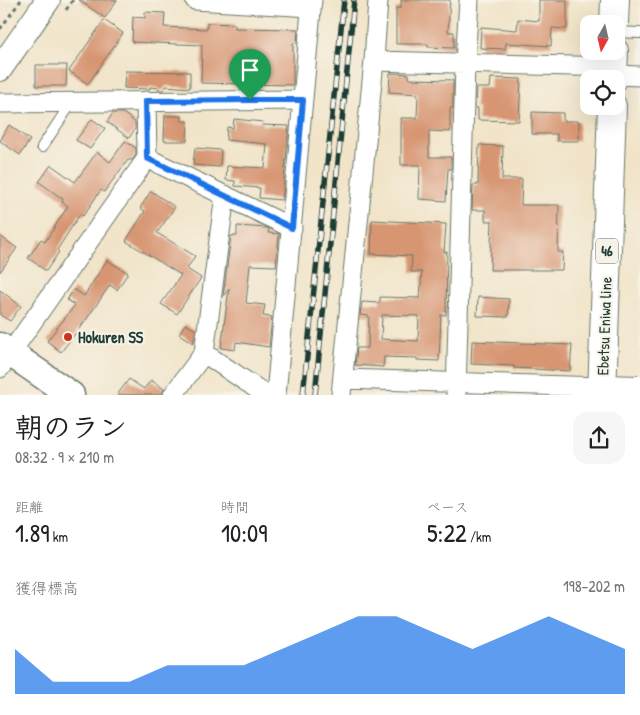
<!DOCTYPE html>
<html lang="ja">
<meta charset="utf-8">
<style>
body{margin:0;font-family:"Patrick Hand","Klee One",sans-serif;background:#f6f6f6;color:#202124;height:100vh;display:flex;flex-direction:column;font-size:19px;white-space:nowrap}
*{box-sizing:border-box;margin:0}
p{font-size:16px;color:#757577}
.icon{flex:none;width:28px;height:28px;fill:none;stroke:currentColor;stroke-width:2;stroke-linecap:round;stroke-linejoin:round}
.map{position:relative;height:395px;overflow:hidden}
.drawer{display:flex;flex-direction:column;background:#fff;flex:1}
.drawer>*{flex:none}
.needle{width:32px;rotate:188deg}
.controls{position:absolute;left:580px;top:15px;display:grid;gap:10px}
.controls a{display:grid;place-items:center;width:45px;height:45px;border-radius:10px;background:#fff;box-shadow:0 5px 20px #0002;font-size:25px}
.pin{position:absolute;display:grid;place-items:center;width:42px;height:42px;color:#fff;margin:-51px -21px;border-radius:50% 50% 50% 0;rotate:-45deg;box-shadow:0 0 5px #0007}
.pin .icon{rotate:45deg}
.round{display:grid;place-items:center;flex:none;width:52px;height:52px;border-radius:15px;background:#f6f6f6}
.head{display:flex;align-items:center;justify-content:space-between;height:85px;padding:0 15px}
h1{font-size:28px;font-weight:600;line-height:38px}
.figures{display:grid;grid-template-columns:repeat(3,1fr);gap:8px;height:85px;padding:5px 15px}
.figures div{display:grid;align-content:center}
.figures b{font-size:25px;font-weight:600}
.figures small{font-size:14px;font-weight:400}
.figures p{font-size:14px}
.chart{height:140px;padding:10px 15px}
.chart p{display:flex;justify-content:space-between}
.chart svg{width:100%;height:90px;margin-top:5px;fill:#1a73e8;opacity:.7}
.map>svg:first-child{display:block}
.building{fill:#d79572;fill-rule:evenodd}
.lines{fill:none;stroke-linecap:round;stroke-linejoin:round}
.service-casing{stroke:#687768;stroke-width:12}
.minor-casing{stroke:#687768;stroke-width:21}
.tertiary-casing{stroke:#687768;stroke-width:26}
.secondary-casing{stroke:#687768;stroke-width:29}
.primary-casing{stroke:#687768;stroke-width:30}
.path{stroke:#687768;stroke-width:3;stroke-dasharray:4 4;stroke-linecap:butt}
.service{stroke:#fff;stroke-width:10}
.minor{stroke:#fff;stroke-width:19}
.tertiary{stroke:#fff;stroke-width:24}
.secondary{stroke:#fff;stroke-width:26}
.primary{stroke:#fff;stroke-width:28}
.rail-casing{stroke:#1f3d34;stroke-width:5.5}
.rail{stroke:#f7f3e8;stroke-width:4;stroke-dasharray:11;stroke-linecap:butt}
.route-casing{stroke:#fff;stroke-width:10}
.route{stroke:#1a73e8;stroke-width:6}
.poi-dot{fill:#c8321e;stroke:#f7f3e8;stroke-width:2}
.labels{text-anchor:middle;stroke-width:4;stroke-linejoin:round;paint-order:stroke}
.shield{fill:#f7f3e8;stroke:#60746a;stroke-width:1}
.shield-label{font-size:15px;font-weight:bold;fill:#1f3d34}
.street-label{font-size:16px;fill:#1f3d34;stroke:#f7f3e8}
.poi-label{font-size:16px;font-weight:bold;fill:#1f3d34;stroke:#f7f3e8;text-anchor:start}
</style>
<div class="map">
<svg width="640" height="395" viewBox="0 0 640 395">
<rect width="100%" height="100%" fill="#f7f3e8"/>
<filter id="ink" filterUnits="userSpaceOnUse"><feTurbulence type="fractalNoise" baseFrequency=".02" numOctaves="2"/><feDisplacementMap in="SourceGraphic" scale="10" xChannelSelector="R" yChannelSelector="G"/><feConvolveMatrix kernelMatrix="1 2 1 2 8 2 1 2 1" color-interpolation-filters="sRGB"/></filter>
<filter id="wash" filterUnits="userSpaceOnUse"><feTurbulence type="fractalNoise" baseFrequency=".0096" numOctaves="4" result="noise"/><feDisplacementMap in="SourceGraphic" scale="20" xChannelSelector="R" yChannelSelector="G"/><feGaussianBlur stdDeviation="1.12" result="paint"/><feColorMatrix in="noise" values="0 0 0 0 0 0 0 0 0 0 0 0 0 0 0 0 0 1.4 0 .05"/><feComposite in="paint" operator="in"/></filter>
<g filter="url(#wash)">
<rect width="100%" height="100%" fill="#f1e4c9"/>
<g id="blocks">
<!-- building -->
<path class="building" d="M79,0h38l-12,18z
M401,0h49l-2,32h6v16l-26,-1v-3h-32v-36h5z
M539,0h28v29l-15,-1 -1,18 -45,-3 -1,6 -25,-1 1,-21 36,3 1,-11 21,2z
M145,12l20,1 -1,14 43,2v-6l28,1v4l63,1 -1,14h-4v42l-92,-2 1,-38 -70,-3 1,-25 12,1z
M104,20l19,13 -35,51 -19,-13z
M36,65h31l-1,21h-30z
M125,71l65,1v16l-24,-2 -3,4h-4v-2l-9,-1v2l-26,-1z
M390,73l19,1v5l44,1v28h-3v24l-21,-1v26h22v12h-3l-2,32 -27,-2 1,-34h-19v-47h16l1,-24 -29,-2z
M491,78l30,1 -2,42 -41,-1v-12h-3l1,-20h14z
M532,112l31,1v8h16v20h-22v-7h-25z
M113,113h10l12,9v7l-6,9 -22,-16z
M165,116h17v5h6l-1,20h-23z
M92,119l13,9 -15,21 -14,-9z
M234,119l29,3 -1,3 27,1 -7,74 -23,-2 1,-10 -25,-2v-5l-9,-1 1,-14 38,2 2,-24 -41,-4 1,-13 6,1z
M9,125l21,15 -10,15 -20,-14z
M125,141l11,7v7l-4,5h-4l-24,32 -3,-2 -18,26 -3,-2 -23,36 2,2 -13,19 -18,-13 13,-19 4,3 23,-36 -6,-4 1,-3 -24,-17 12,-17 24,17 22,-30 13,10z
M479,145l24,1 -1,33h20l-1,26h38l-1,47h5l-1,18h-72l2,-49h-7v-11h-13l1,-25h5z
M195,148l26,2 -1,17 -27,-2z
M151,191l24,16 -18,26 38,23 -8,13 14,9 -24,36 -16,-10 20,-29 -55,-34 19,-30 -5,-3z
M372,220l74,4 -2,28h3l-1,63h-5l-2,46 -22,-1v-2l-33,-1 -1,10 -28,-2 2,-17h11l1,-32 -9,-1 2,-13 18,1v-6l40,1 2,-26h-11l1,-16 -41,-2zM382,315l37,1 -1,25 -37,-2z
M237,226l30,2 2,1 -1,4 11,1 -3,32 -26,-1 -4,38 19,2 -2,11 9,1 -3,30 -33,-5 -1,8 -14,-2 8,-60 -6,9 8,-61h6z
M0,236l17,12 -17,24z
M107,260l21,13 -11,17 -7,-5 -24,35 -25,32 -14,-11 28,-36 -8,-5 7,-11 10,7z
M0,290l21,16 -11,15 -10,-6z
M478,297l31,2 -1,18 -31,-1z
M185,324l11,6 -3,13 -14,-9z
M472,341l100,4 -2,26 -56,-3v-2l-43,-2z
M129,379l15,10 7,-9 13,9 -2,6h-45z"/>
</g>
</g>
<g filter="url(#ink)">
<use href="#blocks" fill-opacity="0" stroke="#687768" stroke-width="1"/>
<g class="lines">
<defs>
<path id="service" d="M616,32l24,1
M42,147l30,-45"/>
<path id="minor" d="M195,0l116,7
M374,61l239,6
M613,75l27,1
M0,103l303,-3
M147,158l145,70
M204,353l62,42
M0,368l147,-210 -1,-57
M343,379l259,8
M173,395l31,-42 21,-158
M276,395l36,-395
M341,395l33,-334 4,-61
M456,395l9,-332 4,-63"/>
<path id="tertiary" d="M0,69l48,-69
M602,387l38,1"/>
<path id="secondary" d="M0,346l71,49"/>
<path id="primary" d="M614,24l1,-24
M613,79l1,-28
M602,395l10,-289"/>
</defs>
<!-- service casing -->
<use href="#service" class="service-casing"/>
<!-- minor casing -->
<use href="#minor" class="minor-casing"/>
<!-- tertiary casing -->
<use href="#tertiary" class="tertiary-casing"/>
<!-- secondary casing -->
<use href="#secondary" class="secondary-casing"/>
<!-- primary casing -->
<use href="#primary" class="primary-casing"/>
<!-- path -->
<path class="path" d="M66,10l7,-10
M0,29l21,-29"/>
<!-- service -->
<use href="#service" class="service"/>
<!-- minor -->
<use href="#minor" class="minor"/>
<!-- tertiary -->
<use href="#tertiary" class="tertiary"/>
<!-- secondary -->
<use href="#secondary" class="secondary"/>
<!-- primary -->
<use href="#primary" class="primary"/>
<defs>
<path id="rail" d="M303,395l41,-395
M315,395l39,-395"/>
</defs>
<!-- rail casing -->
<use href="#rail" class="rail-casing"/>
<!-- rail -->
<use href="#rail" class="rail"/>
</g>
</g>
<g class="lines" filter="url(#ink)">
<defs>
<path id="route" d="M250,100h53l-11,128 -145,-70 -1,-57z"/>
</defs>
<!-- route casing -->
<use href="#route" class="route-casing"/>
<!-- route -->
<use href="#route" class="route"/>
</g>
<!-- markers -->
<circle class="poi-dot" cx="68" cy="337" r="5"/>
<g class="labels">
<!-- shield labels -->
<rect class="shield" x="596" y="238.5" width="22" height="25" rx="4"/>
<g class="shield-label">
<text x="607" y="256">46</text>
</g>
<!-- street labels -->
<g class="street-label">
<text transform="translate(604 326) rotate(-88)" y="6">Ebetsu Eniwa line</text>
</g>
<!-- poi labels -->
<g class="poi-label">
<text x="78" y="343">Hokuren SS</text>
</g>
</g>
</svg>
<div class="controls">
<a><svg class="needle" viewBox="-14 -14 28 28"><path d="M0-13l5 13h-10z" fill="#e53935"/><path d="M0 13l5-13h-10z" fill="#757577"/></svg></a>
<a><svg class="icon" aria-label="locate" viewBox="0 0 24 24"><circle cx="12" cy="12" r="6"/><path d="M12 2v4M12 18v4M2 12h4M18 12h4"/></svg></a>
</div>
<div class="pin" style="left:250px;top:100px;background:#1e9e55"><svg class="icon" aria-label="arrive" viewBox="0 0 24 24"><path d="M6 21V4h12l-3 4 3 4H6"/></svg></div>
</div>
<section class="drawer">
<div class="head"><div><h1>朝のラン</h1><p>08:32 · 9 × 210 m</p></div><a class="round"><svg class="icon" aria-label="share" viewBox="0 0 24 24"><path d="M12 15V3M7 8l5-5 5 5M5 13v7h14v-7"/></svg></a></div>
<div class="figures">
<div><p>距離</p><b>1.89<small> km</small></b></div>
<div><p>時間</p><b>10:09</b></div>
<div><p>ペース</p><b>5:22<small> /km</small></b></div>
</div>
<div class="chart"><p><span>獲得標高</span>198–202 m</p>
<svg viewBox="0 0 160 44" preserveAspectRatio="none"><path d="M0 44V22L10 38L20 38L30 38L40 30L50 30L60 30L70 22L80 14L90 6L100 6L110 14L120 22L130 14L140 6L150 14L160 22V44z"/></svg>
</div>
</section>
